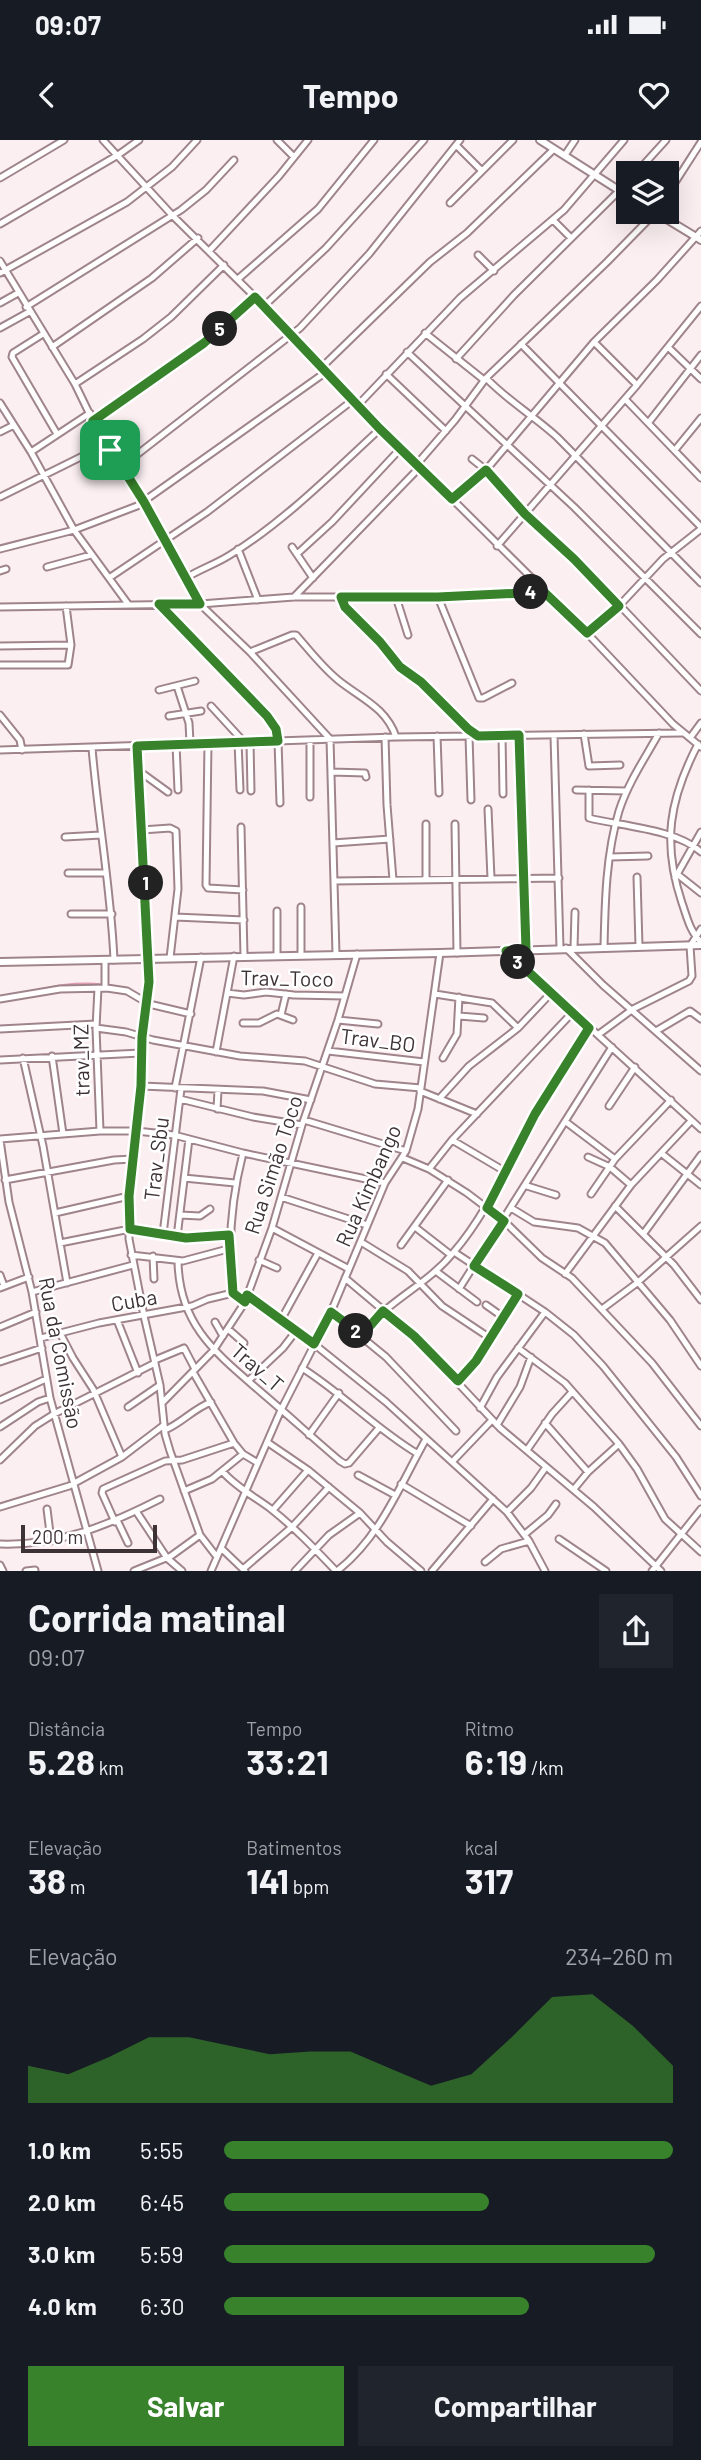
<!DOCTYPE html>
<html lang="pt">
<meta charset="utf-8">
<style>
body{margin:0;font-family:Barlow,sans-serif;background:#20242c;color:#f1f3f6;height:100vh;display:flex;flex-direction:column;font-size:26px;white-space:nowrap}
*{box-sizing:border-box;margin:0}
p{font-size:23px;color:#9ea1a6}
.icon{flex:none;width:38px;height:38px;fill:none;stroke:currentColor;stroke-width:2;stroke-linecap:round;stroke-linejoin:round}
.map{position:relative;height:1431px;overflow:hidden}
.panel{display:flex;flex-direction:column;background:#171b24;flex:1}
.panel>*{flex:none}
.controls{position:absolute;left:616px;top:21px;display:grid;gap:14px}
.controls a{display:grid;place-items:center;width:63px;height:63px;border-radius:0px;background:#171b24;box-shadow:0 7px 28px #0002;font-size:35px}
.scale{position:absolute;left:21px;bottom:18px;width:136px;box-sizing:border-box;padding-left:7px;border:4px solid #3d3235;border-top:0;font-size:19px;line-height:24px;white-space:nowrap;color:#3d3235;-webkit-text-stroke:5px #fff;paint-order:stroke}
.pin{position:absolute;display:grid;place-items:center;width:60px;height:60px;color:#fff;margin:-30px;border-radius:14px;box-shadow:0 4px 10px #0006}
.km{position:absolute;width:35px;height:35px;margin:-18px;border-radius:50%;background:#222;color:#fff;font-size:19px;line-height:35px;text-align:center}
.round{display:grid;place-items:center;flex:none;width:74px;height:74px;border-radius:0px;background:#20242c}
.headline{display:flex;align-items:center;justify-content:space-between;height:119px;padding:0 28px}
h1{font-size:38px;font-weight:700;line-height:52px}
.metrics{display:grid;grid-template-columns:repeat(3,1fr);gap:10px;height:119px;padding:7px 28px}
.metrics div{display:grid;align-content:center}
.metrics b{font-size:35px;font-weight:700}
.metrics small{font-size:19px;font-weight:400}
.metrics p{font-size:19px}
.chart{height:196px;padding:14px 28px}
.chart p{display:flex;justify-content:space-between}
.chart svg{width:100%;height:126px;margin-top:7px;fill:#37822b;opacity:.7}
.cta{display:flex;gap:14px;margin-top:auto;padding:14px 28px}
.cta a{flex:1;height:80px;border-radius:0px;background:#37822b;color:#fff;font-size:28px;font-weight:700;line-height:80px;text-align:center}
.cta a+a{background:#20242c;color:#f1f3f6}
ul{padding:0 28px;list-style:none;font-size:23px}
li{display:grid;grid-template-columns:112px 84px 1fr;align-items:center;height:52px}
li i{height:18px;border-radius:9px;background:#37822b}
.status{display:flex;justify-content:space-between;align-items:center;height:49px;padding:0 35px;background:#171b24;direction:ltr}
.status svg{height:19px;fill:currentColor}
header{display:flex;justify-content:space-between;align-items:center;height:91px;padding:0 28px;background:#171b24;font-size:32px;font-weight:700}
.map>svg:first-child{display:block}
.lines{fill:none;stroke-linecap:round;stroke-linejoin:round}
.stream{stroke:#de9daf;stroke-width:2}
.minor-casing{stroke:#9f848b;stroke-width:9}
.tertiary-casing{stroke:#9f848b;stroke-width:10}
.minor{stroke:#fff;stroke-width:5}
.tertiary{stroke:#fff;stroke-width:6}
.route-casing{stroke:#fff;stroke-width:14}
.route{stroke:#37822b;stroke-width:9}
.labels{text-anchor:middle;stroke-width:5;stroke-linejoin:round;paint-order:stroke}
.street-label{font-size:21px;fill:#3d3235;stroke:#fff}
</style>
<div class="status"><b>09:07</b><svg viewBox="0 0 49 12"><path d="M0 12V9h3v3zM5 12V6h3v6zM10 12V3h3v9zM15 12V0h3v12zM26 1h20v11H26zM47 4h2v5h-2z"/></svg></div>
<header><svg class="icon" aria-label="back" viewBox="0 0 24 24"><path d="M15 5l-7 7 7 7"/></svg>Tempo<svg class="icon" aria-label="heart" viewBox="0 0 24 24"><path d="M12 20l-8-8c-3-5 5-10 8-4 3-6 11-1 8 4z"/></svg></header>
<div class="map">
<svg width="701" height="1431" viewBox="0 0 701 1431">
<rect width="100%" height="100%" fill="#fbeff2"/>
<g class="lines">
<!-- stream -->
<path class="stream" d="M48,848c22,-6 52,-6 74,0
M131,850l13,8
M176,868l11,2"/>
<defs>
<path id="minor" d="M103,0l69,75 92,91 116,123 37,35 170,169 86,91 28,23
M277,0l17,17
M456,5l25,25
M565,15l10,-15
M636,33l30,-33
M0,38l64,-38
M667,55l34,-53
M450,63l63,-63
M553,80l18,18
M0,84l118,-69 21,-15
M210,110l69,-74 29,-36
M478,115l16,16
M0,121l75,123 18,37 51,81 56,102 50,48 80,87 6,215
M0,133l127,-71 45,-35 25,-27
M238,139l80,-70 56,-69
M0,163l18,-10
M264,166l62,-58 98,-108
M26,167l155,-97 25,-20 28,-30
M0,188l29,-16
M425,193l59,47
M43,194l-30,19 -1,4 45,77
M594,202l43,43
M521,204l180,183
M52,207l100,-69 46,-40
M668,207l33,32
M407,212l167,155 127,127
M456,219l58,-64 114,-113
M322,227l108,-105 37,-29 87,-84
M386,234l60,57
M486,238c22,23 48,38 71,59l144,146
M75,244l68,-45 28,-22 53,-52
M625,259l76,79
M0,263l31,49 43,78 54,74
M358,265l102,-107 104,-88 60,-70
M93,281l111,-78 51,-46
M649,282l52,-67
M0,292l14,-7
M675,310l26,-32
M31,312l59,-39
M472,319l14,11 39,44 85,81 91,96
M417,324l38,-44 31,-42 121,-116 49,-50
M121,327l179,-139 69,-74 91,-114
M0,357l107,-53
M452,359l34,-29 108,-128 63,-62 44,-49
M497,406l140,-161 64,-79
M292,407l21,31
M0,409l74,-19 63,-24 189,-134
M238,409l20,51
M297,414l35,-32 69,-74
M47,427l44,-12
M0,431l6,-2
M109,438l98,-66 146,-112
M186,438c14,-9 30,-14 44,-23 55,-34 102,-82 150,-126
M294,457l126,-130
M341,457l4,10 35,35 19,25 22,15 30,32 26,21
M396,457l12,38
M438,457l41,101h4l29,-15
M159,464l115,121 4,16 2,62
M0,467l200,-3 94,-7h144l106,-5
M587,493l32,-27 44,-47 38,-30
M0,506l71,-1
M250,512l42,-17h4c14,16 26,32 42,45 22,18 48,27 58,57
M0,525h68l3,-20 -5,-39
M177,546l12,37 1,20
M159,550l36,-9
M211,566l33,36
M0,575l20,25 2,10
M169,576l32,-5
M584,594l5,32 31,-1
M502,595l1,59
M519,595l6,214
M437,596l2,57
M469,596l2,64
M554,596l6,212
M385,597l2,68 6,75
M690,598l11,-15
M310,600v57
M238,602l2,48
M250,602l1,49
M208,603l-2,142 2,3 35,2
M176,604l2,46
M698,604c-29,56 -36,99 -16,159 5,14 8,29 19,39
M137,606l12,236 -7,55 -1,49 -12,110v43l15,77 16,69 5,49 5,17 30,84 17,22
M92,608c6,71 19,141 22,212
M0,610l396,-13 286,-4
M139,631l29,21
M332,632l33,1 1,4
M576,650l51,1
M589,650v28c32,8 87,11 112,34
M488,669l3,69
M426,684v55
M455,684l2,129
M241,687l3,129
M142,690l28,-2 6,3 2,58 -8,69
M65,697l36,-2
M333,703l57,-4
M610,717l38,-1
M68,733h38
M677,734l24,19
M637,737l2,69
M675,738l26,-46
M334,741l225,-3
M301,767v48
M71,774h41
M175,777l69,3
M604,807c1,-45 2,-93 15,-136 9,-28 26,-53 40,-78
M566,808l37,37 98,86
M574,808l1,-36
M506,811l195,178
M277,815v-44
M98,848l-2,40 4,103
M105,848v-27
M227,853l17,2 22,-3 28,3 51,1
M435,854l57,9 26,25
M0,859l60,-10 47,-1 20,3 22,13 42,10
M281,875l5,-21
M459,876l25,2
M338,880l40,4
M243,883h16l18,-9 16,6
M96,888l30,4 27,8 87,16 65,5 70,23 46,4
M0,889l96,-5
M656,891l34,-20 11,8
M599,894l34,-25 56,-28 3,-5 -2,-30 11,-17
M328,911l96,11
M216,912l18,-96
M52,916l11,78
M23,918l20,88 24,137
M443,918l14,-24 2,-37
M0,920l141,-7
M141,946l122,5 48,9
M175,948l26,-131
M420,951l57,23
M180,959l73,18 49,8
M439,959l30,-33 49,-38 33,-35
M609,966l26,-39
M217,969l1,-19
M304,980l102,31
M566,982l49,37
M0,999l100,-8h36l38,4 69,18 142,30
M0,1000l9,62 23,90 18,106 48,173
M452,1000l54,32
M243,1013c-12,47 -16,91 -10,140l12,9
M661,1013l40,32
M588,1017l22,10 21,18
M403,1018l26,11 38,24 37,28 38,37 30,20 80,85 49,63
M429,1029l23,-29 121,-128
M184,1038l51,5
M5,1040l109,-20 19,-1
M527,1046l29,9
M591,1054l24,-35 56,-59
M281,1057l86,28
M615,1066l59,59 27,35
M511,1068l23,14 44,6 27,15 65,77 31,46
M55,1073l74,-17
M180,1075l20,1 10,-7
M415,1087l36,28
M272,1088l77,41
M644,1093l57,-78
M163,1094l18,-145
M177,1097l12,-98
M361,1102l47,29 34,35 48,32
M60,1103l70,-14 56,9 43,-3
M401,1105l47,-65
M454,1112l91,60 29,23 29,31 73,91 25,39
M131,1115l52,6 45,-12
M153,1116l1,23
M259,1120l18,8
M178,1121c1,65 39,93 84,132 26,22 52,46 78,68l5,3 4,-1 30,-35
M437,1132l40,30
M565,1134l66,-89 60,-64
M0,1135l4,11
M345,1138l69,58 86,92 94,79 67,64
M0,1148l29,-11
M459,1149l153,-242
M32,1152l101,-27
M247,1155l67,49 72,58 121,110 22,29 16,30
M486,1165l17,12
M602,1169l35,-26 64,-57
M331,1172l55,45 70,74
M117,1180l21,53
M281,1180l37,-67
M215,1182l8,14
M0,1187l36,-15
M228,1189l16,14
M60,1193l13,25 20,31 29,68
M361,1195c27,-35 65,-49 92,-82 36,-42 55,-91 82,-139 16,-29 37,-57 54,-86
M41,1198l58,-15 93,-17 16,-7 25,-6
M518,1208l47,35 54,61 18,25 28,50 36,33
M155,1220l29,-12 11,21
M0,1222l42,-14
M302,1228c41,26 74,61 116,86
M193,1232l41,71 9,11 15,9
M248,1241l35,-33 13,-17
M458,1241l18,-20 42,-67
M0,1260l46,-21
M163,1262l50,-51 32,-49 27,-74 30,-103 36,-105 19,-66
M128,1267l32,-22
M480,1268l17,-31 48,-65
M545,1283l43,49
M497,1285l23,-38 11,-30
M0,1287l38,-25 12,-4
M165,1290c17,-7 28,-21 46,-28
M309,1295l30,-42
M267,1302l41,28 52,43 27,29 34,29
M527,1310l25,-36 20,-22
M0,1320l35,-34 19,-12 101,-51
M452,1322l40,-42
M223,1332c13,15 32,25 48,37 24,19 44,40 65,62
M358,1335l37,20
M401,1344l70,42
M574,1349l14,-17 31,-28
M184,1351l28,-12 31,-25
M0,1367l69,-21 53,-29 42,-32
M47,1369l4,32
M273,1370l35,-40
M136,1371l31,47 15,13
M507,1372l24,-24 15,-21
M117,1380l11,23
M115,1382l-13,-29 1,-4 62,-28 17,-1 52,-17
M525,1394l23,-19 8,-11
M559,1399l47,32
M0,1404c59,2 109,-19 160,-45
M221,1408l24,23
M485,1422l16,-13 28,-8
M0,1425l3,6
M243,1429l49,-42 37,-40
M26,1431l9,-1
M134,1431l37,-15 29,-21
M211,1431l70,-161 50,-98 54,-129 21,-32 12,-42 22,-156
M295,1431l34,-36 31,-22
M337,1431c43,-33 63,-86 89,-132
M432,1431l61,-72
M652,1431l49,-62"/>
<path id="tertiary" d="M540,0l88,56
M655,72l46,28
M0,822l440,-9 261,-8"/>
</defs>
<!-- minor casing -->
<use href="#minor" class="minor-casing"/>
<!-- tertiary casing -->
<use href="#tertiary" class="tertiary-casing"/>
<!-- minor -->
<use href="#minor" class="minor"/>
<!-- tertiary -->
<use href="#tertiary" class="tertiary"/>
</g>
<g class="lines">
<defs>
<path id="route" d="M255,157l125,132 72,70 34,-29 39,44 49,45 45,47 -32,27 -43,-41 -106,5h-97l4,10 35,35 20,25 21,15 47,47 10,7 41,-1 7,214 -20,2 83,77 -54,86 -48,94 17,13 -30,45 44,28 -42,67 -18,20 -44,-45 -31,-25 -21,24 -31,-23 -17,32 -67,-49 -2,7 -12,-9 -4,-58 -43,3 -56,-9 -1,-33 12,-110 1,-49 7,-55 -12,-236 141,-5 -2,-12 -9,-13 -108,-112h41l-56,-102 -51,-81 111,-78z"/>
</defs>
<!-- route casing -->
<use href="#route" class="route-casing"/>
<!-- route -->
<use href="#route" class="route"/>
</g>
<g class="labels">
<!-- street labels -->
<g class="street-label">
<text transform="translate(287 839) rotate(1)" y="7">Trav_Toco</text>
<text transform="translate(378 901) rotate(7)" y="7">Trav_BO</text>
<text transform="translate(82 920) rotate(-91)" y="7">trav_MZ</text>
<text transform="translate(157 1019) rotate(-83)" y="7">Trav_Sbu</text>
<text transform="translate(274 1025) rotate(-72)" y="7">Rua Simão Toco</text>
<text transform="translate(369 1046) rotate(-66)" y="7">Rua Kimbango</text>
<text transform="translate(134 1161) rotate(-10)" y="7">Cuba</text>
<text transform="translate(60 1213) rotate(79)" y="7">Rua da Comissão</text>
<text transform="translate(257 1228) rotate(41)" y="7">Trav_T</text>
</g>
</g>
</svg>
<div class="controls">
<a><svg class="icon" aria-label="layers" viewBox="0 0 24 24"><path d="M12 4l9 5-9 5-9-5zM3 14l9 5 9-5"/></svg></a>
</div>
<div class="scale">200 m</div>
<div class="pin" style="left:110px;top:310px;background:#1e9e55"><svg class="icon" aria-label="arrive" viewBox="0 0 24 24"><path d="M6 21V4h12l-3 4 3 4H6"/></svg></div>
<b class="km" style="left:146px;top:743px">1</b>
<b class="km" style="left:356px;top:1191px">2</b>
<b class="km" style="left:518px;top:822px">3</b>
<b class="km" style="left:531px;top:452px">4</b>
<b class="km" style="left:220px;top:189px">5</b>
</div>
<section class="panel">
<div class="headline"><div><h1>Corrida matinal</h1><p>09:07</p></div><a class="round"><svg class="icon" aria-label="share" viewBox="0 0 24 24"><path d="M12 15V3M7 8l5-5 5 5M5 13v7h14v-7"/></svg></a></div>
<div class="metrics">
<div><p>Distância</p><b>5.28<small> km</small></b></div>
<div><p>Tempo</p><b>33:21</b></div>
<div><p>Ritmo</p><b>6:19<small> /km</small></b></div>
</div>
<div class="metrics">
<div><p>Elevação</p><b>38<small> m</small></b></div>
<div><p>Batimentos</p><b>141<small> bpm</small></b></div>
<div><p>kcal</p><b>317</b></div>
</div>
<div class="chart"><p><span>Elevação</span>234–260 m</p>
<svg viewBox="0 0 160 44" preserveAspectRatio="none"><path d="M0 44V31L10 34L20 28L30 21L40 21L50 24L60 27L70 26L80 26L90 32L100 38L110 34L120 21L130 7L140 6L150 17L160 31V44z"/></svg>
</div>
<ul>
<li><b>1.0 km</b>5:55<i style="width:100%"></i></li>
<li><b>2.0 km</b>6:45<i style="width:59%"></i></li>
<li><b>3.0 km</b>5:59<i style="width:96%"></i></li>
<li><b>4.0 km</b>6:30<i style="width:68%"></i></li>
</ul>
<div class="cta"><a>Salvar</a><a>Compartilhar</a></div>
</section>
